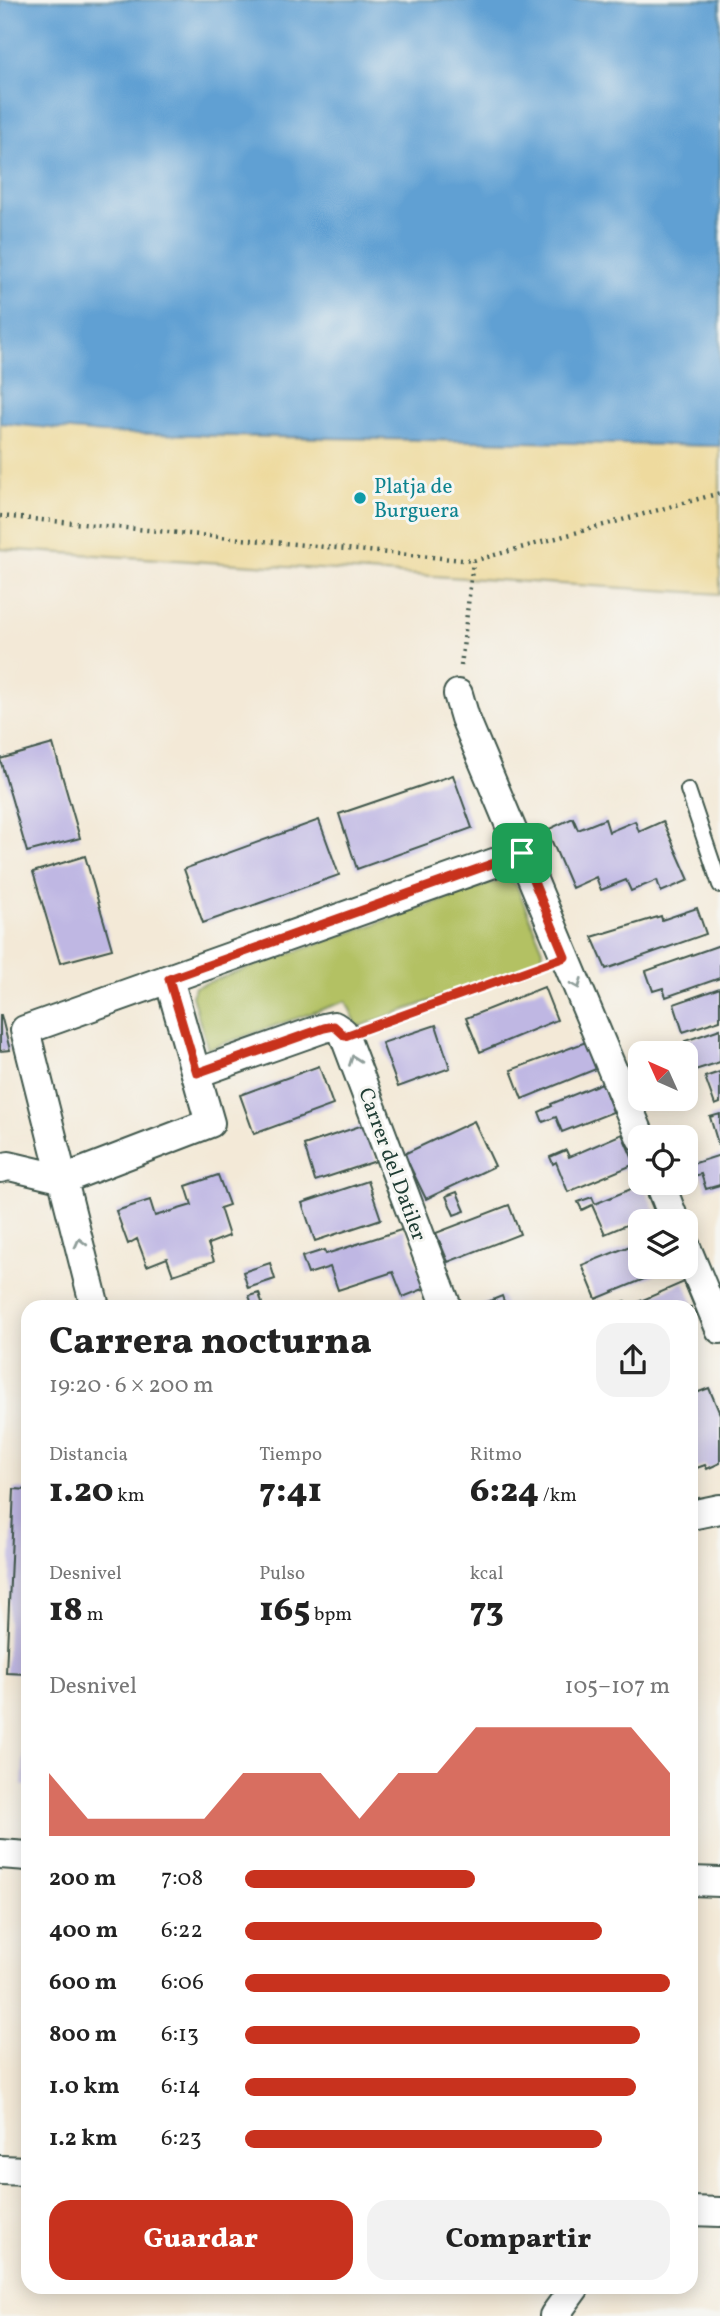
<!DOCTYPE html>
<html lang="es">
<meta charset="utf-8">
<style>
body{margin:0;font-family:Vollkorn,serif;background:#f2f2f2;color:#222;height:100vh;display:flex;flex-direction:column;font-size:26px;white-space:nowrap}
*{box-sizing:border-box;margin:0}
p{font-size:23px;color:#767676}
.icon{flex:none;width:38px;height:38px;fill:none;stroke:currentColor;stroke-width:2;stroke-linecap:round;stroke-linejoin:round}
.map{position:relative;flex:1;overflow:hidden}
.sheet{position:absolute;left:21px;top:1300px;width:677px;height:994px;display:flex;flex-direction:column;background:#fff;border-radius:21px;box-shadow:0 4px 18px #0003}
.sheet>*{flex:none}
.needle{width:46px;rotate:315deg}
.fabs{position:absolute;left:628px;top:1041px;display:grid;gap:14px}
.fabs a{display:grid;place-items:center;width:70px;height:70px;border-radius:14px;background:#fff;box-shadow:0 4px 18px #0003;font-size:35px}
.pin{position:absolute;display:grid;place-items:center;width:60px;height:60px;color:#fff;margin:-30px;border-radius:14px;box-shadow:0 4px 10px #0006}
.round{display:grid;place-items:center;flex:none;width:74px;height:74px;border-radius:21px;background:#f2f2f2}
.overview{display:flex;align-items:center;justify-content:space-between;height:119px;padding:0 28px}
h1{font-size:38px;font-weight:800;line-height:52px}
.metrics{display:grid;grid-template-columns:repeat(3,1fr);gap:10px;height:119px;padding:7px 28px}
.metrics div{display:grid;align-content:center}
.metrics b{font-size:35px;font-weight:800}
.metrics small{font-size:19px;font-weight:400}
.metrics p{font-size:19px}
.chart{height:196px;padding:14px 28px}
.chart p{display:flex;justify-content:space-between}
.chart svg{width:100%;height:126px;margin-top:7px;fill:#c8321e;opacity:.7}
.action{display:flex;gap:14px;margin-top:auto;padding:14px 28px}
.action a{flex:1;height:80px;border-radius:21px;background:#c8321e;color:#fff;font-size:28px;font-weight:800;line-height:80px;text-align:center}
.action a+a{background:#f2f2f2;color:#222}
ul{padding:0 28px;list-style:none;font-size:23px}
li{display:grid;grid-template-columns:112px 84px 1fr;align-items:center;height:52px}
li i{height:18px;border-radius:9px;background:#c8321e}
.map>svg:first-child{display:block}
.green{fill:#b3c164;stroke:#697f4c;stroke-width:2}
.sand{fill:#eeda9e;stroke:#868c69;stroke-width:2}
.water{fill:#61a0d3;stroke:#406e84;stroke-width:2}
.building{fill:#bfb7e3}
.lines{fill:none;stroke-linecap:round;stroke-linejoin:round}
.lane-casing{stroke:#3f574c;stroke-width:18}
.street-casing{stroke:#3f574c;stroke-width:32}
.path{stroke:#3f574c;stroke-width:4.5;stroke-dasharray:2 5;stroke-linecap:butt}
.lane{stroke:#fff;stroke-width:14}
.street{stroke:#fff;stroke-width:28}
.oneway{stroke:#8f9e9a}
.route-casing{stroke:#fff;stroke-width:14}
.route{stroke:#c8321e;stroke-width:9}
.culture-dot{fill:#0f9aa8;stroke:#f6f6f2;stroke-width:2.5}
.labels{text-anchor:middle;stroke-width:6;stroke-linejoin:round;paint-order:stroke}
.culture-label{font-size:21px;fill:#0d838f;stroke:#f6f6f2;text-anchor:start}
.street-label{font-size:21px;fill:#1f3d34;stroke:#f6f6f2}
</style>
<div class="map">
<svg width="720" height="2316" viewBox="0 0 720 2316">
<rect width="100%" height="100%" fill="#f6f6f2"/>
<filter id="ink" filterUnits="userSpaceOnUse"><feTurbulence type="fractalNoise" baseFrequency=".0143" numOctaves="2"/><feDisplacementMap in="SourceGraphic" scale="14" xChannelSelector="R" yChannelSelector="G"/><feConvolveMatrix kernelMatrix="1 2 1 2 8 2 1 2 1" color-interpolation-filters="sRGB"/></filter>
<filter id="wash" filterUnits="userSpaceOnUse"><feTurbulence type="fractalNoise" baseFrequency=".00686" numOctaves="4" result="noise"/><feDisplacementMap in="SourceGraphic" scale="28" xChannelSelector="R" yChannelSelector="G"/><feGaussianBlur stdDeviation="1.57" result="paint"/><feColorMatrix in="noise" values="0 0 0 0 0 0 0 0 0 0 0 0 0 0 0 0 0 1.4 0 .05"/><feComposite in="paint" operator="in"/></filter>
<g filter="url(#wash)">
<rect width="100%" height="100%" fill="#f3e9d7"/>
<!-- green -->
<path class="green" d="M504,879l12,5 27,66 -1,11 -184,66 -12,-26 -138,48 -16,-53 3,-9z"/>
<!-- sand -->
<path class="sand" d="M0,418l209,18 511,10v148l-720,-45z"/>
<!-- water -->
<path class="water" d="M0,0h720v446l-618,-13 -102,-10z"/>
<g id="blocks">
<!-- building -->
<path class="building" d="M53,744l27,94 -53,14 -27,-93z
M453,775l19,53 -115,41 -18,-55z
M573,818l5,12 27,-11 4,13 26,-11 4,11 24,-11 26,59 -28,12 -4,-12 -26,11 -5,-11 -25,10 -5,-13 -24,11 -25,-58z
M319,820l20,55 -136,48 -19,-54z
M85,856l27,93 -52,14 -27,-91z
M697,908l9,26 -100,35 -14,-32 69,-21 1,4z
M720,945v33l-54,19 -3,-9 -10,3 -7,-20z
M544,987l13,33 -77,32 -14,-34z
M720,988v32l-37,12 -9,-28z
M0,1015h1l9,35 -10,1z
M436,1025l14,43 -52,19 -16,-44z
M720,1029v33l-25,8 -10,-29z
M586,1042l10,27 -74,30 -11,-29z
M319,1066l14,39 -79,29 -14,-39z
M720,1072v31l-5,2 -10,-28z
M602,1083l11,29 -51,20 -6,-15 -13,5 -4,-10 13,-6 -1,-2z
M720,1114v33h-1l-9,-30z
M474,1121l21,45 -69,33 -22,-45z
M363,1125l13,36 -61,20 -11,-36z
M622,1134l13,30 -67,28 -12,-30 -3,2 -3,-7 16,-7 3,7z
M720,1155v30l-14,4 -5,-15 -15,4v-12z
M218,1175l11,30 -9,3 9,28 -21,8 6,17 -41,14 -6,-17 -20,8 -10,-27 -9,5 -12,-33 34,-11 5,16 37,-11 -6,-19z
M368,1181l13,38 -66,22 -13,-38z
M643,1184l12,29 -50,21 -13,-29 -10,5 -4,-8 14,-5 3,7z
M457,1192l8,19 -11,4 -8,-19z
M509,1205l11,29 -72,28 -12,-29z
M404,1229l22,59 -23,9 -10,-25 -55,18 -8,-23 -22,7 -6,-17 22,-7 2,4z
M640,1242v25h33l-77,32 -14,-34z
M270,1263l5,16 -27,9 -5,-16z
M684,1282l13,31 -6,2v-8h-81l15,-6 2,6z
M259,1293l4,14h-10l-4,-11z
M502,1296l4,11h-31z
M709,1388l11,26v49l-13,6 -2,-4 -14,5v-75z
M14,1489l14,1v184l-22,-1z
M24,1744h4v42h-6z"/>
</g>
</g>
<g filter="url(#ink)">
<use href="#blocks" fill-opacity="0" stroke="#3f574c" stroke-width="2"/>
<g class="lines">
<defs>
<path id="lane" d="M688,790l32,95"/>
<path id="street" d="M458,694l7,24 176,420
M197,1073l127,-45 10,-2 9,6 104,275
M0,1168l9,-2 55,13
M64,1179l146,-56 -41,-144
M660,1183l15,39
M686,1247l34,82
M95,1307l-70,-277 497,-177
M691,1515l29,-6
M0,1854l28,2
M691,1881l29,1
M0,2170l28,1
M691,2211l29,1
M554,2316l21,-29"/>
</defs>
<!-- lane casing -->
<use href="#lane" class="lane-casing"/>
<!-- street casing -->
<use href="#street" class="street-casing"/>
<!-- path -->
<path class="path" d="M0,516l473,45 247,-68
M461,666l12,-105
M372,1026l166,-59"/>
<!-- lane -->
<use href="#lane" class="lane"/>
<!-- street -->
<use href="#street" class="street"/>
</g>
<!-- one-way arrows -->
<defs><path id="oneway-chevron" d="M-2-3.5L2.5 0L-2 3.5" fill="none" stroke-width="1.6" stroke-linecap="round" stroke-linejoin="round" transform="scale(1.75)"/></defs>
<g class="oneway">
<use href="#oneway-chevron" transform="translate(577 984) rotate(67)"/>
<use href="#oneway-chevron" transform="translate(354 1060) rotate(-110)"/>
<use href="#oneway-chevron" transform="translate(80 1243) rotate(-104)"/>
</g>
</g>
<g class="lines" filter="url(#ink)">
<defs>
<path id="route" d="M522,853l43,104 -220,79 -11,-10 -10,2 -127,45 -28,-94z"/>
</defs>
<!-- route casing -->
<use href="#route" class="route-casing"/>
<!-- route -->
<use href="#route" class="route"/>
</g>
<!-- markers -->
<circle class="culture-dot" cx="360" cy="498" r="7"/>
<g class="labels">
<!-- culture labels -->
<g class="culture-label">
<text x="374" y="493">Platja de<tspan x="374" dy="24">Burguera</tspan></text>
</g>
<!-- street labels -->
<g class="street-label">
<text transform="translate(393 1164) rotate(70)" y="7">Carrer del Datiler</text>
</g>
</g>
</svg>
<div class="fabs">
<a><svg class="needle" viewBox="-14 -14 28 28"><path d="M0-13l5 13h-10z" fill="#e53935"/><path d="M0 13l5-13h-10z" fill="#767676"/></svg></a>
<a><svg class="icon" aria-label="locate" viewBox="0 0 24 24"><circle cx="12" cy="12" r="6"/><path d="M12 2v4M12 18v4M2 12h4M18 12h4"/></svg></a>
<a><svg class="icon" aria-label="layers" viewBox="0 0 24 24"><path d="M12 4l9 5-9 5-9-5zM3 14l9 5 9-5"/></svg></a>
</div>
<div class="pin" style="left:522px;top:853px;background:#1e9e55"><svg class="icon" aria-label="arrive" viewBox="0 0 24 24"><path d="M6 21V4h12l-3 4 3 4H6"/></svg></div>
<section class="sheet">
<div class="overview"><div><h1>Carrera nocturna</h1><p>19:20 · 6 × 200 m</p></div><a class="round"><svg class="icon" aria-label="share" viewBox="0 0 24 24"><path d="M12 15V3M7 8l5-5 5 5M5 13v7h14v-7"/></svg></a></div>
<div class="metrics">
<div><p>Distancia</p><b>1.20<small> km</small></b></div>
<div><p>Tiempo</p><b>7:41</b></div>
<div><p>Ritmo</p><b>6:24<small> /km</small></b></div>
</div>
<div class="metrics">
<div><p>Desnivel</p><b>18<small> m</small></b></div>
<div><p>Pulso</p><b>165<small> bpm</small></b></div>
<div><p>kcal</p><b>73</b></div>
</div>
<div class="chart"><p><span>Desnivel</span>105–107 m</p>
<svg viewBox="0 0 160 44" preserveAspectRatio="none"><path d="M0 44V22L10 38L20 38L30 38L40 38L50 22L60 22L70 22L80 38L90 22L100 22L110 6L120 6L130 6L140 6L150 6L160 22V44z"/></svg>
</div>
<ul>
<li><b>200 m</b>7:08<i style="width:54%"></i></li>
<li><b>400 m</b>6:22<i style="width:84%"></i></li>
<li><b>600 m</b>6:06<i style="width:100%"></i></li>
<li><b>800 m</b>6:13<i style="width:93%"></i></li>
<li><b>1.0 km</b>6:14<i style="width:92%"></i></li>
<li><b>1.2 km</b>6:23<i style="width:84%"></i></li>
</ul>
<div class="action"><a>Guardar</a><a>Compartir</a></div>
</section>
</div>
